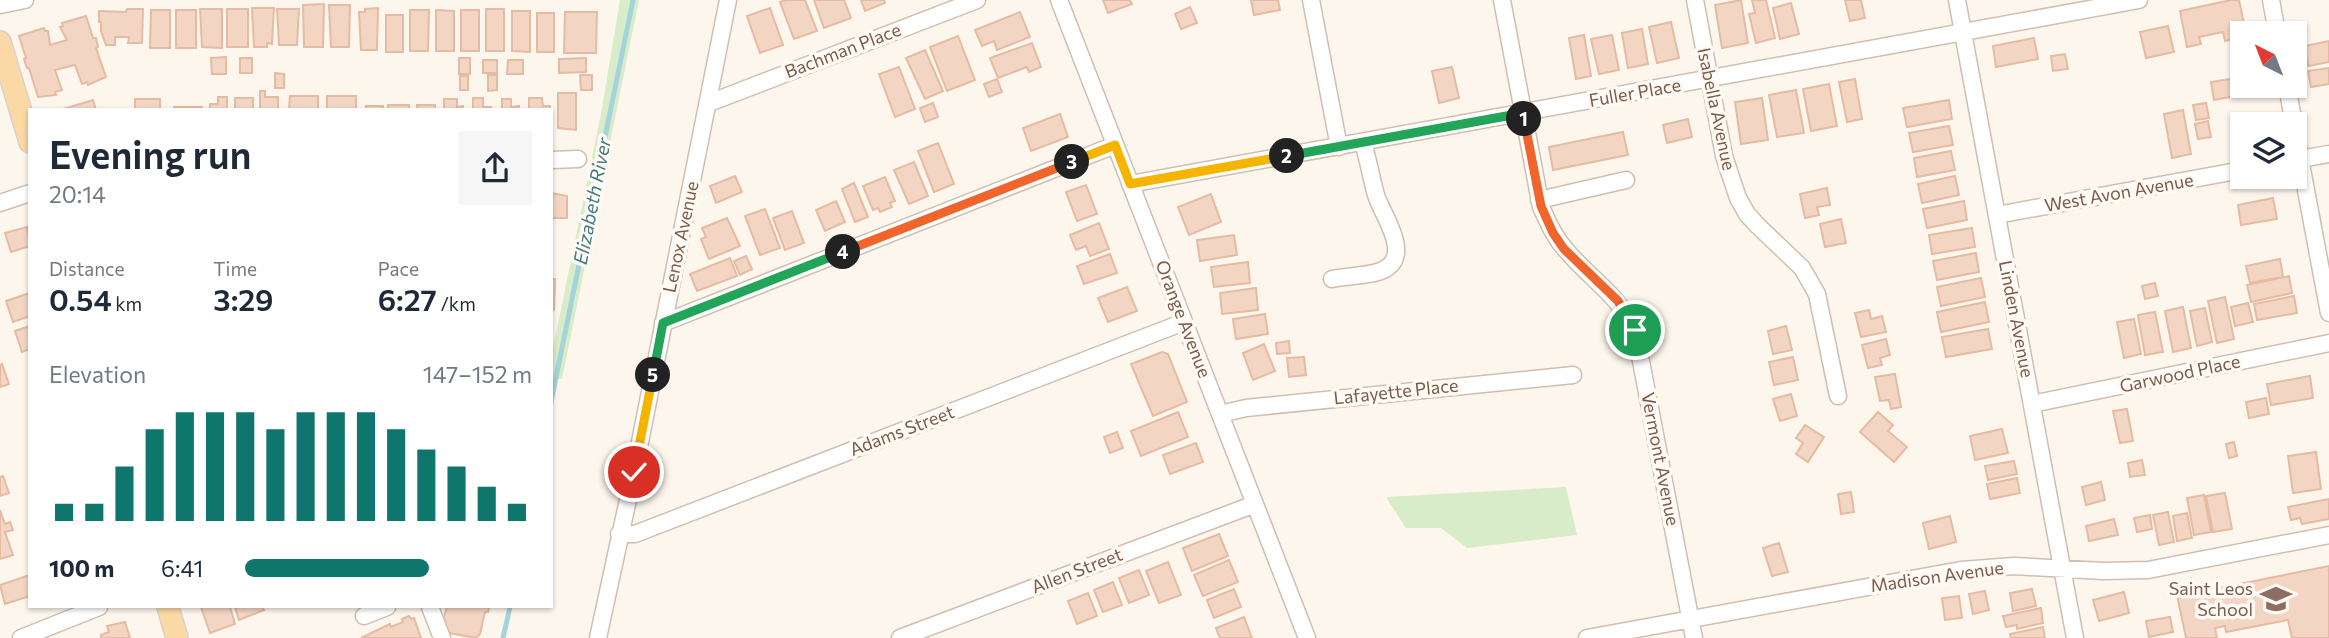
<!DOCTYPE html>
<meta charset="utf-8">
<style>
body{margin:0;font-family:Commissioner,sans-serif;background:#f6f6f7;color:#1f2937;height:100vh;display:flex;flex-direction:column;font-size:26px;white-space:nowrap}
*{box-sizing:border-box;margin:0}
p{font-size:23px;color:#747a83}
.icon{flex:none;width:38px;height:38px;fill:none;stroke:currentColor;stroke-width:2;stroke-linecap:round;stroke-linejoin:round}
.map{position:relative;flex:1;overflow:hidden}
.details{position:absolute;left:28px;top:108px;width:525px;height:500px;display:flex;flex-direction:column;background:#fff;border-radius:0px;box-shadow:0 2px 5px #0004}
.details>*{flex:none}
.needle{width:46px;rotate:318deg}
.controls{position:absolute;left:2230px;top:21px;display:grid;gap:14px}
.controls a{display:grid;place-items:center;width:77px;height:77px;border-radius:0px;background:#fff;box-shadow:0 2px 5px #0004;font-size:35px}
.pin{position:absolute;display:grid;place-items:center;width:60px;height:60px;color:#fff;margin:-30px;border:4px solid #fff;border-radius:50%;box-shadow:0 2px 7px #0007}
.km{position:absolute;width:35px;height:35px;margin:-18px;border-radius:50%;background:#222;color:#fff;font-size:19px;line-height:35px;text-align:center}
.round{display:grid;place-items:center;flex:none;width:74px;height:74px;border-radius:0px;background:#f6f6f7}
.overview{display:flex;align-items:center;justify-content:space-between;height:119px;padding:0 21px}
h1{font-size:38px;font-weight:600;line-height:52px}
.metrics{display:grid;grid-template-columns:repeat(3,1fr);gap:10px;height:119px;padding:7px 21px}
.metrics div{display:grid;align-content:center}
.metrics b{font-size:30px;font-weight:600}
.metrics small{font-size:19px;font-weight:400}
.metrics p{font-size:19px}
.chart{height:196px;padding:14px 21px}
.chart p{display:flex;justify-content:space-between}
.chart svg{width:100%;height:126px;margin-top:7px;stroke:#0f766e;stroke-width:6}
ul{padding:0 21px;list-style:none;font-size:23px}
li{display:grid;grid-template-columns:112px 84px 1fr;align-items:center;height:52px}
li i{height:18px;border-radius:9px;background:#0f766e}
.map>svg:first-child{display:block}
.green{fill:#d8ecc9}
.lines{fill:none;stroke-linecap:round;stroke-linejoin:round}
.stream{stroke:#a5d3da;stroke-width:5}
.building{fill:#f3d5c3;stroke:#e6bba3;stroke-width:2}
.minor-casing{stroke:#d1beb0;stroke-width:19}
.major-casing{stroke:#dad1cd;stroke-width:24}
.minor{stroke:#fff;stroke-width:16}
.major{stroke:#fbd9a5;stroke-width:21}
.split-1-casing{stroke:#fff;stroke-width:14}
.split-2-casing{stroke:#fff;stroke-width:14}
.split-3-casing{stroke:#fff;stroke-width:14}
.split-4-casing{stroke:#fff;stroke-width:14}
.split-5-casing{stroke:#fff;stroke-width:14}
.split-6-casing{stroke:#fff;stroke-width:14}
.split-1{stroke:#f0652b;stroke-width:9}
.split-2{stroke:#22a559;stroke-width:9}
.split-3{stroke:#f5b400;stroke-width:9}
.split-4{stroke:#f0652b;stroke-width:9}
.split-5{stroke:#22a559;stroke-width:9}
.split-6{stroke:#f5b400;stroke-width:9}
.labels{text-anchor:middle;stroke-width:7;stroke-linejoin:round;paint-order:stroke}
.street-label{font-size:18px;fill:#7a5c4d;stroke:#fffaf3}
.education-label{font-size:18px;fill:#785e54;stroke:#fffaf3;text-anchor:end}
.water-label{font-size:19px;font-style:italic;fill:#437c86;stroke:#fffaf3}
</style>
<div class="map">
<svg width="2329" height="638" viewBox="0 0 2329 638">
<rect width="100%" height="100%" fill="#fdf6ec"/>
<!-- green -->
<path class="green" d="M620,0h19l-77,379h-11v-21l50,-244z
M1566,487l11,48 -110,13 -26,-20h-35l-20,-31z"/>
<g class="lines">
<!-- stream -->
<path class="stream" d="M551,402l82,-402
M503,638l7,-31"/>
</g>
<!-- building -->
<path class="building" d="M786,0h19l12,31 -23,8 -14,-37z
M814,0h30l7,18 -27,10z
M861,0h23l1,3 -20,8z
M1103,0h27l2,4 -24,9z
M1251,0h27l2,10 -26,5z
M1741,0l7,43 -26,5 -7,-43z
M1752,0h14l9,38 -19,5 -7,-29 6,-1z
M1845,0h16l4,18 -15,3z
M2231,0h8l7,33h-4v4l-17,4 -2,-9 -24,5 2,7 -14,3 -7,-36z
M1791,3l8,31 -19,5 -7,-31z
M324,4l-1,43h-19l-1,-42z
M329,5h21l-1,42h-18z
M1190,7l7,16 -16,6 -6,-15z
M252,8h22l-2,36 -5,-1v4h-13z
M378,8l-1,42h-16l-2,-38h6v-3z
M770,8l13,37 -23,8 -13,-37z
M127,9h16l-1,34h-14l1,-6h-14v8h-9l-5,-14v-9h-2v-11l27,1z
M200,9h22v39l-20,-1z
M227,9h21v38h-21z
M277,9h22l-2,36h-18z
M486,9h18v42h-18z
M151,10h19v38h-20z
M176,10h20v38h-20z
M410,10h19l-1,41h-18z
M436,10l18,1v40h-18z
M461,10h18v41h-18z
M512,11h18v41l-18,-1z
M565,12h32l-1,41h-32z
M1020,12l10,25 -33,13 -3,-9 -12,5 -7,-16z
M537,13h17v39h-17z
M386,15h17v37h-17z
M86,16l7,22h3l2,9 -2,1 10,29 -18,8 -1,-3 -5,2 -7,-19 -20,5 7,20 -7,2 1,3 -18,2 -9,-29h-2l-3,-9 2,-1 -7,-22 25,-8 1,3h3l2,14 17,-5 -7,-13 3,-1 -1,-3z
M1671,22l8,36 -22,5 -8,-36z
M2168,26l6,26 -28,6 -6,-26z
M1642,29l6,35 -20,4 -6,-35z
M1584,35l7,41 -15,3 -7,-41z
M1612,35l7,35 -20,4 -8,-35z
M958,36l17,44 -28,11 -17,-44z
M2034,38l4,21 -42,8 -3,-21z
M2329,41v21l-21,4 -3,-20z
M1032,43l9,24 -12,5 -2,-5 -29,11 -8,-20z
M925,50l18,41 -18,8 -19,-41z
M2065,54l3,15 -15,2 -2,-15z
M226,57v17h-14l-1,-16z
M240,58h12v15h-12z
M459,58h11v16h-11z
M586,58v14l-27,1v-14z
M483,60h14v13h-14z
M508,60h15v14h-16z
M899,67l16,42 -20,8 -16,-43z
M1452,67l7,31 -20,5 -7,-32z
M2329,68v16l-18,3 -3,-16z
M275,73l9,1v14h-9z
M488,75h9v15l-9,1z
M580,75h12v15h-11z
M460,76h8v14h-8z
M2242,77v9h13l2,6 -43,8 -3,-18z
M997,79l5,13 -13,5 -5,-13z
M1855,79l7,40 -15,3 -8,-40z
M1829,84l8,42 -26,5 -8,-42z
M1796,90l8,43 -27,4 -8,-42z
M260,91h5v6h13v13h-18z
M558,93h18v37l-18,-2z
M290,96h28v14h-29z
M327,96h29v14h-29z
M218,97h9v13h-17v-6h8z
M235,98h18v12h-18z
M473,98h10v9h8v3h-18z
M529,98h13l1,8h7v4h-21z
M1762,98l6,42 -27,4 -6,-42z
M135,99h25v11h-25z
M444,99h13v8l6,-1v4h-19z
M502,99h9v8l8,-1v4h-17z
M93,100l3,10h-36z
M1949,100l3,19 -45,8 -4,-19z
M933,103l5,14 -13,5 -5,-14z
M2206,103l3,15 -13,2 -3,-15z
M388,105h21v5h-21z
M417,105h18v5h-18z
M366,106h17v4h-17z
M174,107h28v3h-28z
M2183,110l8,44 -19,4 -8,-44z
M1060,114l8,23 -37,14 -8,-23z
M1688,119l4,18 -25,6 -4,-18z
M2208,121l3,16 -13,2 -3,-15z
M1949,126l4,19 -40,7 -4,-19z
M1623,132l5,23 -75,15 -4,-23z
M938,143l16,41 -20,8 -16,-41z
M1951,151l4,19 -38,7 -3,-19z
M914,162l14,34 -19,8 -15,-34z
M735,176l7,16 -26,11 -6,-17z
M1955,176l4,19 -37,8 -4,-19z
M885,177l10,24 -5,2 2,4 -12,5 -2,-4 -5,2 -10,-24z
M854,183l14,34 -13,5 -13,-33z
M1086,185l11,29 -20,7 -11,-29z
M1827,188l3,17 -13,2 2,8 -14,3 -5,-24z
M551,193l16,3v22h-16z
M1211,194l10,28 -32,13 -11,-28z
M2273,198l4,21 -36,6 -3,-20z
M836,201l9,21 -20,9 -9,-21z
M1964,201l3,19 -40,8 -4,-19z
M765,209l15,39 -20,7 -15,-39z
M792,211l12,32 -19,7 -12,-32z
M727,218l13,28 -31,13 -8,-20 5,-2 -4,-9z
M1841,219l5,24 -21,4 -5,-23z
M1099,223l10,26 -19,7 -4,-10 -10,4 -6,-15z
M27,227l3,19 -19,6 -6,-19z
M1972,228l3,19 -43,7 -3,-19z
M1234,235l3,20 -37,6 -3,-21z
M1976,253l3,19 -42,8 -4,-19z
M1110,254l7,19 -33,11 -7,-18z
M746,256l6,13 -12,6 -6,-14z
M730,258l7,18 -40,15 -7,-17z
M2280,259l3,18 -33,6 -4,-17z
M1248,262l2,21 -36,4 -3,-20z
M2289,276l3,17 -41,9 -4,-17z
M1981,278l4,19 -44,9 -4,-19z
M551,279h4l-1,31h-3z
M2155,283l3,13 -13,3 -3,-13z
M1127,287l10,24 -29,11 -10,-24z
M1256,288l2,22 -36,4 -2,-21z
M30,293v23l-17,6 -7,-21z
M2294,296l3,17 -40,7 -3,-16z
M2225,297l9,42 -17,4 -9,-42z
M1985,302l4,20 -48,10 -4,-20z
M2248,303l5,19 -18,4 -4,-19z
M2183,307l8,41 -18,4 -8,-41z
M2205,308l7,34 -15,4 -7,-35z
M1869,310l2,9 11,-3 4,16 -25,5 -6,-24z
M2155,312l8,40 -18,3 -7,-40z
M1265,314l3,20 -32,5 -3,-20z
M2134,319l7,35 -17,4 -7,-36z
M30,326v23l-8,3 -7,-21z
M1786,326l6,24 -19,4 -5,-23z
M1988,329l4,20 -46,8 -4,-20z
M1886,339l4,16 -10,3 2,7 -14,3 -6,-23z
M1289,341l1,12 -13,1 -1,-11z
M1264,344l11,27 -22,9 -10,-27z
M1162,352l6,2 19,48 -34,14 -22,-52z
M1304,357l2,18 -17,2 -2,-19z
M1793,357l5,23 -24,5 -5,-23z
M2,364l7,20 -9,3v-22z
M1895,374l6,33 -10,2 -2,-9 -9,1 -5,-24z
M2310,376l3,22 -42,7 -4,-21z
M1791,394l6,22 -17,5 -7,-22z
M2266,398l3,16 -20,4 -3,-16z
M2127,409l6,32 -13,2 -7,-32z
M1178,412l10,25 -47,19 -10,-25z
M1878,412l15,13 -5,6 19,16 -13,15 -34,-30z
M1805,425l19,12 -16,25 -12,-8 7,-11 -7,-5z
M2002,429l6,24 -33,7 -5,-24z
M1117,432l6,16 -13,5 -6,-16z
M2234,442l3,14 -8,2 -3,-14z
M1196,443l7,19 -33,12 -7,-19z
M2316,452l5,37 -28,4 -5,-37z
M2142,460l3,15 -15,2 -2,-14z
M2014,461l3,13 -29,6 -3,-14z
M3,476l6,17 -9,3v-19z
M2017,478l3,15 -30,6 -3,-15z
M2101,482l4,18 -19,5 -4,-18z
M1851,492l3,20 -13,2 -3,-20z
M2225,493l7,36 -19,3 -7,-36z
M2204,495l7,37 -17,3 -7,-37z
M2329,499v20l-27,5 -2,-6 -9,2 -3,-13z
M0,510l5,14 5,-2 3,8 -8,2 8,23 -13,4z
M2168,512l6,30 -15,3 -6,-30z
M2187,513l5,25 -15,3 -4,-25z
M2150,515l2,14 -15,3 -3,-14z
M1950,516l6,26 -27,7 -6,-26z
M2114,519l4,16 -29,6 -3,-15z
M1219,534l9,22 -36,15 -9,-23z
M1779,543l9,29 -16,4 -9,-28z
M1229,560l9,22 -35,14 -9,-21z
M1168,562l13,33 -22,8 -13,-32z
M2329,566v72h-37l-4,-18 -62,12 -1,-6 -10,2 2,10h-31l-10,-48 33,-7 2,13h4l-1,-7z
M1139,570l10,25 -20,8 -10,-25z
M30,575v21l-25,8 -5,-19z
M1113,582l9,23 -19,7 -9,-22z
M1234,589l7,18 -27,11 -7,-18z
M2032,589l4,17 -23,5 -3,-18z
M1985,591l4,19 -16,4 -4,-20z
M2124,592l5,21 -30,8 -6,-21z
M1088,593l9,23 -20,8 -9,-23z
M1959,596l3,22 -17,2 -3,-22z
M201,607h29l5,17 -25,9z
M235,607h27l2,3 -25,10z
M447,607h42l-1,5h-3l-5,22 -4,4 -32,-6 -3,-6z
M2041,608l2,15 -26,6v-4l-11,2 -3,-11z
M409,616l2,3 3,-1 7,20h-60l29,-14 1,3 12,-5 -1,-3z
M1244,617l8,21h-32l-4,-10z
M2170,617l3,15 -24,5 -3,-16z
M125,622l5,16h-29v-3l8,-3 -2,-6z
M2043,627l2,11h-34l-1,-4z"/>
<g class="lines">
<defs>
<path id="minor" d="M1059,0l248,638
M1311,0l28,147
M1502,0l39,207c7,15 13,30 25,43 25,30 50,42 69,80l59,308
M1695,0l29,156 14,42 9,16 10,11 45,43 15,26 21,102
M1957,0l118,638
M2271,0l6,33
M0,5l25,-5
M2287,86l7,38
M709,103l268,-103
M2294,126l35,187
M551,160l27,-1
M2294,160l35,-6
M1130,184l1009,-184
M1539,200l87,-20
M0,203l30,-10
M1997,215l245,-45
M1332,279c15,-3 35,-3 49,-8 34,-14 1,-56 -5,-76 -5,-18 -8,-36 -13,-53
M663,323l452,-178
M2032,404l297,-61
M1220,414l26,-6 327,-33
M619,534h16l549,-212
M430,607l12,31
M364,616l23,-9
M21,638l78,-31
M598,638l36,-166 94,-472
M900,638l355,-134
M1587,638l374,-68 53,-4 89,5 45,-1 181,-35"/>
<path id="major" d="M0,42l30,100
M168,607l9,31"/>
</defs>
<!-- minor casing -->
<use href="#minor" class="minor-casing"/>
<!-- major casing -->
<use href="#major" class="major-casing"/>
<!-- minor -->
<use href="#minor" class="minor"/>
<!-- major -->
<use href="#major" class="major"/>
</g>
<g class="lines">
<defs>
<path id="split-1" d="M1524,119l17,87 12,27 11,16 54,52 17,29"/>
<path id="split-2" d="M1287,156l236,-43 1,6"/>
<path id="split-3" d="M1072,162l43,-17 15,39 157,-28"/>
<path id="split-4" d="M843,252l229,-90"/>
<path id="split-5" d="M653,375l10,-52 180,-71"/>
<path id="split-6" d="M634,472l19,-97"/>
</defs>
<!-- split-1 casing -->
<use href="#split-1" class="split-1-casing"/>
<!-- split-2 casing -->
<use href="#split-2" class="split-2-casing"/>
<!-- split-3 casing -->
<use href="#split-3" class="split-3-casing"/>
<!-- split-4 casing -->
<use href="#split-4" class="split-4-casing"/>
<!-- split-5 casing -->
<use href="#split-5" class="split-5-casing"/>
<!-- split-6 casing -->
<use href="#split-6" class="split-6-casing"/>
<!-- split-1 -->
<use href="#split-1" class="split-1"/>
<!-- split-2 -->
<use href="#split-2" class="split-2"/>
<!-- split-3 -->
<use href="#split-3" class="split-3"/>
<!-- split-4 -->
<use href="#split-4" class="split-4"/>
<!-- split-5 -->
<use href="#split-5" class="split-5"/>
<!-- split-6 -->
<use href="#split-6" class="split-6"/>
</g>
<!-- icons -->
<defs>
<symbol id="school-bare" viewBox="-9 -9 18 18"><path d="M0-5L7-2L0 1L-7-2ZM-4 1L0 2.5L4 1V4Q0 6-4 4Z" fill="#8d6e63" stroke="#fffaf3" stroke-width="2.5" paint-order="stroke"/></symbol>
</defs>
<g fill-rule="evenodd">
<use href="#school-bare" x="2254" y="577" width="44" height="44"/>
</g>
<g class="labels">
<!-- street labels -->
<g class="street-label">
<text transform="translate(843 51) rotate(-21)" y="6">Bachman Place</text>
<text transform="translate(1635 93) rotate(-10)" y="6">Fuller Place</text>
<text transform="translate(1716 109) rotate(78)" y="6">Isabella Avenue</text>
<text transform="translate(2119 193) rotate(-10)" y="6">West Avon Avenue</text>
<text transform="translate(681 237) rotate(-78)" y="6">Lenox Avenue</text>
<text transform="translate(1183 319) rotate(69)" y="6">Orange Avenue</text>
<text transform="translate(2016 319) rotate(79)" y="6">Linden Avenue</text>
<text transform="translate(2180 374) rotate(-12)" y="6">Garwood Place</text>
<text transform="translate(1396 392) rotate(-6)" y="6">Lafayette Place</text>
<text transform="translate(902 431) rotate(-21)" y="6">Adams Street</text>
<text transform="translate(1660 459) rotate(79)" y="6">Vermont Avenue</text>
<text transform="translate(1077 571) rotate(-21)" y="6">Allen Street</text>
<text transform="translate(1937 577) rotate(-8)" y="6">Madison Avenue</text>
</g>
<!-- education labels -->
<g class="education-label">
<text x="2253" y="595">Saint Leos<tspan x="2253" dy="21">School</tspan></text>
</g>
<!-- water labels -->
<g class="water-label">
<text transform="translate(592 201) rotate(-79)" y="7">Elizabeth River</text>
</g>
</g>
</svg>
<div class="controls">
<a><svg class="needle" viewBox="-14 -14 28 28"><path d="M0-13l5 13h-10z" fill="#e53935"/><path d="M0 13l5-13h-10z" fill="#747a83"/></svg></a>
<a><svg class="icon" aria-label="layers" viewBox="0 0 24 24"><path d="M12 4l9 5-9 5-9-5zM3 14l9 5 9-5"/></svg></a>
</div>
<div class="pin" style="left:1635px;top:330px;background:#1e9e55"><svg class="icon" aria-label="arrive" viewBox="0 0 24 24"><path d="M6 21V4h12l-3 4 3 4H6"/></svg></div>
<div class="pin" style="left:634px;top:472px;background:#d93025"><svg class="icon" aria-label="check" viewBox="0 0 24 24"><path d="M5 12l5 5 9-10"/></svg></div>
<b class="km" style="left:1524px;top:119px">1</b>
<b class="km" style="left:1287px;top:156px">2</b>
<b class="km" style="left:1072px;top:162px">3</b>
<b class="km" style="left:843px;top:252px">4</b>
<b class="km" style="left:653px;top:375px">5</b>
<section class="details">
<div class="overview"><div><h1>Evening run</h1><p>20:14</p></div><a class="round"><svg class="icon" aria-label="share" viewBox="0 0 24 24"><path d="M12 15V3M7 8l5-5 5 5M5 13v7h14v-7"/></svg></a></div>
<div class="metrics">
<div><p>Distance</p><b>0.54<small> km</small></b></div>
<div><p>Time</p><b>3:29</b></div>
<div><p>Pace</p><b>6:27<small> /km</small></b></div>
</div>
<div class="chart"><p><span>Elevation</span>147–152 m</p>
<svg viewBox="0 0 160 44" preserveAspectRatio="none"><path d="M5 44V38M15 44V38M25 44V25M35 44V12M45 44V6M55 44V6M65 44V6M75 44V12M85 44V6M95 44V6M105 44V6M115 44V12M125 44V19M135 44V25M145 44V32M155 44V38"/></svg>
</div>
<ul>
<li><b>100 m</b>6:41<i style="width:64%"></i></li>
</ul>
</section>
</div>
